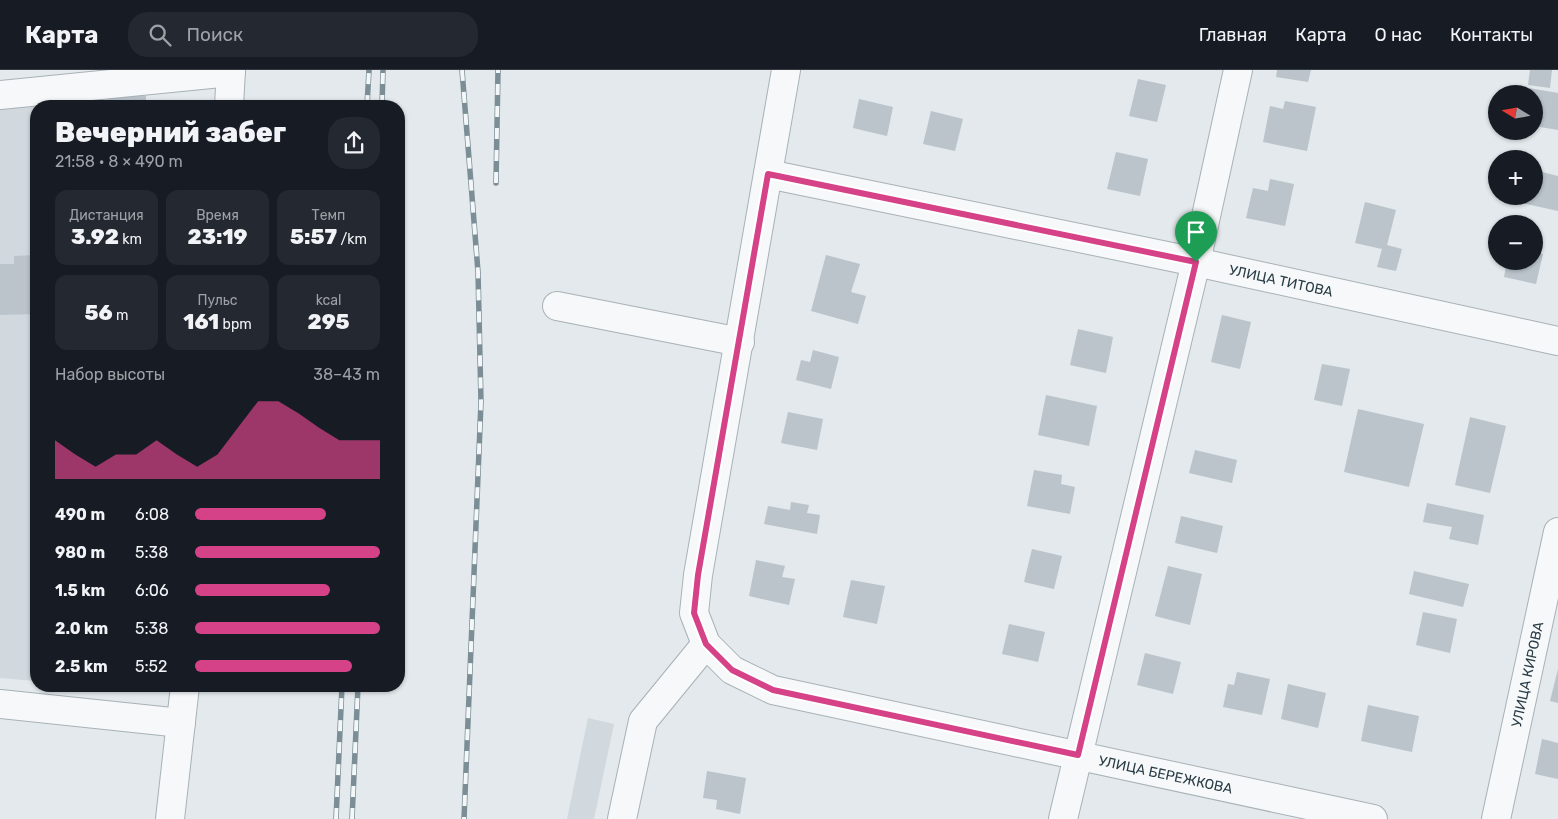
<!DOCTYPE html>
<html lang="ru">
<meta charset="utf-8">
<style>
body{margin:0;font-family:Rubik,sans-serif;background:#242831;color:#f1f3f6;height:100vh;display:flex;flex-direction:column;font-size:19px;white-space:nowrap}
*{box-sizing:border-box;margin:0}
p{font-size:16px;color:#9ea1a6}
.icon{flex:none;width:28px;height:28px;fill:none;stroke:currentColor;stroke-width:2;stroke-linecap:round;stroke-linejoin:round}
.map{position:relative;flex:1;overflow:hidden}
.side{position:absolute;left:30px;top:30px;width:375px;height:592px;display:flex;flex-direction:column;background:#171b24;border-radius:20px;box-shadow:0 1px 4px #0004}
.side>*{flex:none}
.needle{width:32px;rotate:281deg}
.fabs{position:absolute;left:1488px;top:15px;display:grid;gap:10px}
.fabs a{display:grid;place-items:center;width:55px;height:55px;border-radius:50%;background:#171b24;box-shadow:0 1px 4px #0004;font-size:25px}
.pin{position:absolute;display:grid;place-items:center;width:42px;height:42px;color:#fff;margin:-51px -21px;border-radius:50% 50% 50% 0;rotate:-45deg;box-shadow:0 0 5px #0007}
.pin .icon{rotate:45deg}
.round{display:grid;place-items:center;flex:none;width:52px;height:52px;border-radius:20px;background:#242831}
.headline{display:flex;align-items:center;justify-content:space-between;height:85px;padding:0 25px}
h1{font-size:28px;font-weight:800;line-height:38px}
.stats{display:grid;grid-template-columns:repeat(3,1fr);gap:8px;height:85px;padding:5px 25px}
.stats div{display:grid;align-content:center;border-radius:12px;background:#242831;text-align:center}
.stats b{font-size:21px;font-weight:800}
.stats small{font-size:14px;font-weight:400}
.stats p{font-size:14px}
.chart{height:140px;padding:10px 25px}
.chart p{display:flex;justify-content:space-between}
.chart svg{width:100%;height:90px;margin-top:5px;fill:#d64287;opacity:.7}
ul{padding:0 25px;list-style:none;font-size:16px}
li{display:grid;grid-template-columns:80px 60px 1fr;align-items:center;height:38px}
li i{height:12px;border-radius:6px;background:#d64287}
header{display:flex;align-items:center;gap:30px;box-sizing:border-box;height:70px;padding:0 25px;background:#171b24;border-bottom:1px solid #363941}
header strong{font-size:24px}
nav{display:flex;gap:28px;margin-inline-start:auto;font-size:18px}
.search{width:350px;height:45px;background:#242831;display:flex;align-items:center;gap:12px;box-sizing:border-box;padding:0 18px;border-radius:20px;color:#9ea1a6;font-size:19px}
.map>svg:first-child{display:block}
.built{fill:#d1d9de}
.building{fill:#bac4ca}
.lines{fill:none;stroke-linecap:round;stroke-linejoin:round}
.minor-casing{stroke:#a7b2b7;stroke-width:30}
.minor{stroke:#f6f8fa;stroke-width:28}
.rail-casing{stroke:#7b8e96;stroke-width:5.5}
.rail{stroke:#f3f7f9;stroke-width:4;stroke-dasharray:11;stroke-linecap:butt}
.route-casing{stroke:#fff;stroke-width:10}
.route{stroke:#d64287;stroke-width:6}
.labels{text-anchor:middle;stroke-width:4;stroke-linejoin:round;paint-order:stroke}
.street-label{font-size:14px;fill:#293c45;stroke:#f3f7f9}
</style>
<header>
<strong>Карта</strong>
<div class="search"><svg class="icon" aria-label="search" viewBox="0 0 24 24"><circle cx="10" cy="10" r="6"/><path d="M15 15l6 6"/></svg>Поиск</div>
<nav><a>Главная</a><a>Карта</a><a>О нас</a><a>Контакты</a></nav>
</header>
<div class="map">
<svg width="1558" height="749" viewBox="0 0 1558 749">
<rect width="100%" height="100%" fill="#e3e9ec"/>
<!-- built -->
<path class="built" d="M59,32v4h-23v575l-36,-3v-570z
M588,648l26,6 -20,95h-27z"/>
<!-- building -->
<path class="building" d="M1277,0h34l-3,12 -32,-5z
M1530,0h22l-2,18 -22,-3z
M1138,9l28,6 -9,37 -28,-6z
M1529,18l29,5v37l-24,-4v-32h-6z
M107,24l39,2v10h-39z
M859,29l34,8 -6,29 -34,-8z
M1285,31l31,6 -9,44 -44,-9 7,-36 13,3z
M931,41l32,8 -8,32 -32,-7z
M1116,82l32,7 -8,37 -33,-7z
M1534,100l24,6v35l-36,-8 1,-7h11z
M1270,109l24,5 -9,42 -39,-8 7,-30 15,3z
M1365,132l31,8 -9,35 15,4 -6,22 -19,-4 5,-18 -27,-6z
M1534,182l9,2 -7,30 -32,-7 3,-16h27z
M36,185v59l-36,1v-51h14v-8z
M826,185l34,9 -9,28 15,4 -8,28 -47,-13z
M1222,245l29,7 -11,47 -29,-7z
M1078,259l35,8 -7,36 -36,-8z
M813,280l26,7 -8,32 -35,-9 5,-20 9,2z
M1322,294l28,5 -8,37 -28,-6z
M1046,325l51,11 -8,40 -51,-11z
M1358,339l66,15 -15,63 -65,-15z
M788,342l35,7 -6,31 -36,-7z
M1470,347l36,9 -16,67 -35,-8z
M1195,380l42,10 -5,23 -43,-10z
M1034,400l28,5 -1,9 14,3 -5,27 -43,-8z
M791,432l18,3 -2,8 13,2 -3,19 -53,-10 4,-18 22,4z
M1427,433l57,12 -6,30 -29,-6 3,-12 -29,-5z
M1181,446l42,10 -6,27 -42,-10z
M1032,479l30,7 -8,33 -30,-7z
M756,490l29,6 -3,11 13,2 -6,26 -40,-9z
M1168,496l34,8 -12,51 -35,-9z
M1414,501l55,13 -6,23 -54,-13z
M851,510l34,6 -8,38 -34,-7z
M1423,542l34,7 -7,34 -34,-8z
M1009,554l36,8 -7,30 -36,-8z
M1145,583l36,9 -8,32 -36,-9z
M1558,599v34l-8,-2z
M1237,602l33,7 -8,36 -39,-8 5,-23 6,1z
M1288,614l38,9 -8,35 -37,-9z
M1368,635l51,11 -7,36 -51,-11z
M1542,669l16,4v36l-23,-5z
M707,701l39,7 -6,36 -24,-5 1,-9 -14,-2z"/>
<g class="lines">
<defs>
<g id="minor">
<path id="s1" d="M786,0l-88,505 -4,38 12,31 26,26 41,20 600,129"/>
<path d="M0,25l231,-23"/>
<path d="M229,36l2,-36"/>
<path id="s2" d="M768,104l428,88 362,79"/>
<path d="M557,236l183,36"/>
<path d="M0,634l181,19"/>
<path d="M170,749l15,-133"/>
<path d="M622,749l21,-98 63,-77"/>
<path d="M1063,749l133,-557 42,-192"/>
<path id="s3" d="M1496,749l62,-287"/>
</g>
</defs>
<!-- minor casing -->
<use href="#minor" class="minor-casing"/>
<!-- minor -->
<use href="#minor" class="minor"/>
<defs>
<path id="rail" d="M462,0l16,202 3,130 -17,417
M367,36l2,-36
M382,36l1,-36
M496,113l2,-113
M336,749l6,-133
M352,749l6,-133"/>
</defs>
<!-- rail casing -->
<use href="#rail" class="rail-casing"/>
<!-- rail -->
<use href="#rail" class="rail"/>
</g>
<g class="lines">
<defs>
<path id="route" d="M768,104l428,88 -118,493 -305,-65 -41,-20 -26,-26 -12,-31 4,-38z"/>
</defs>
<!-- route casing -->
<use href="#route" class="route-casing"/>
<!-- route -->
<use href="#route" class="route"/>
</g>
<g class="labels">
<!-- street labels -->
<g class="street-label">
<text dy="5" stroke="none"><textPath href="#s2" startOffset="524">УЛИЦА ТИТОВА</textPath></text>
<text dy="5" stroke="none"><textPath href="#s3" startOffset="148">УЛИЦА КИРОВА</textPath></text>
<text dy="5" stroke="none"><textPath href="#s1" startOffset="1068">УЛИЦА БЕРЕЖКОВА</textPath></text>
</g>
</g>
</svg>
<div class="fabs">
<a><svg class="needle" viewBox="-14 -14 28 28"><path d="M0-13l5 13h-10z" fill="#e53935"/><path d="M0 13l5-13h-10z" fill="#9ea1a6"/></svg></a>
<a>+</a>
<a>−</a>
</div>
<div class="pin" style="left:1196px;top:192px;background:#1e9e55"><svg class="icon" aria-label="arrive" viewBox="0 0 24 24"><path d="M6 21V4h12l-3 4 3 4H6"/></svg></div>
<section class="side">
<div class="headline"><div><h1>Вечерний забег</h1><p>21:58 · 8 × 490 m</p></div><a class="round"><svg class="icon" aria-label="share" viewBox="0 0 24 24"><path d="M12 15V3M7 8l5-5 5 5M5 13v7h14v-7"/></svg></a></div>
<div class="stats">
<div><p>Дистанция</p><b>3.92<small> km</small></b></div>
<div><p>Время</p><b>23:19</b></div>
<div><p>Темп</p><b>5:57<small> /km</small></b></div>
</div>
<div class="stats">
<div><b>56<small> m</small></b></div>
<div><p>Пульс</p><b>161<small> bpm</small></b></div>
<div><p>kcal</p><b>295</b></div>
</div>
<div class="chart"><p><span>Набор высоты</span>38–43 m</p>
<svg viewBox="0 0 160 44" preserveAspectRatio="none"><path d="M0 44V25L10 32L20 38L30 32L40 32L50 25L60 32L70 38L80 32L90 19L100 6L110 6L120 12L130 19L140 25L150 25L160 25V44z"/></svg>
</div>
<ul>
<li><b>490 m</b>6:08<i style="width:71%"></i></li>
<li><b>980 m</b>5:38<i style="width:100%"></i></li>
<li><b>1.5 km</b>6:06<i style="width:73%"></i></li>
<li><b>2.0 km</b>5:38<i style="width:100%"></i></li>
<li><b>2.5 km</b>5:52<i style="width:85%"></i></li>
</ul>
</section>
</div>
